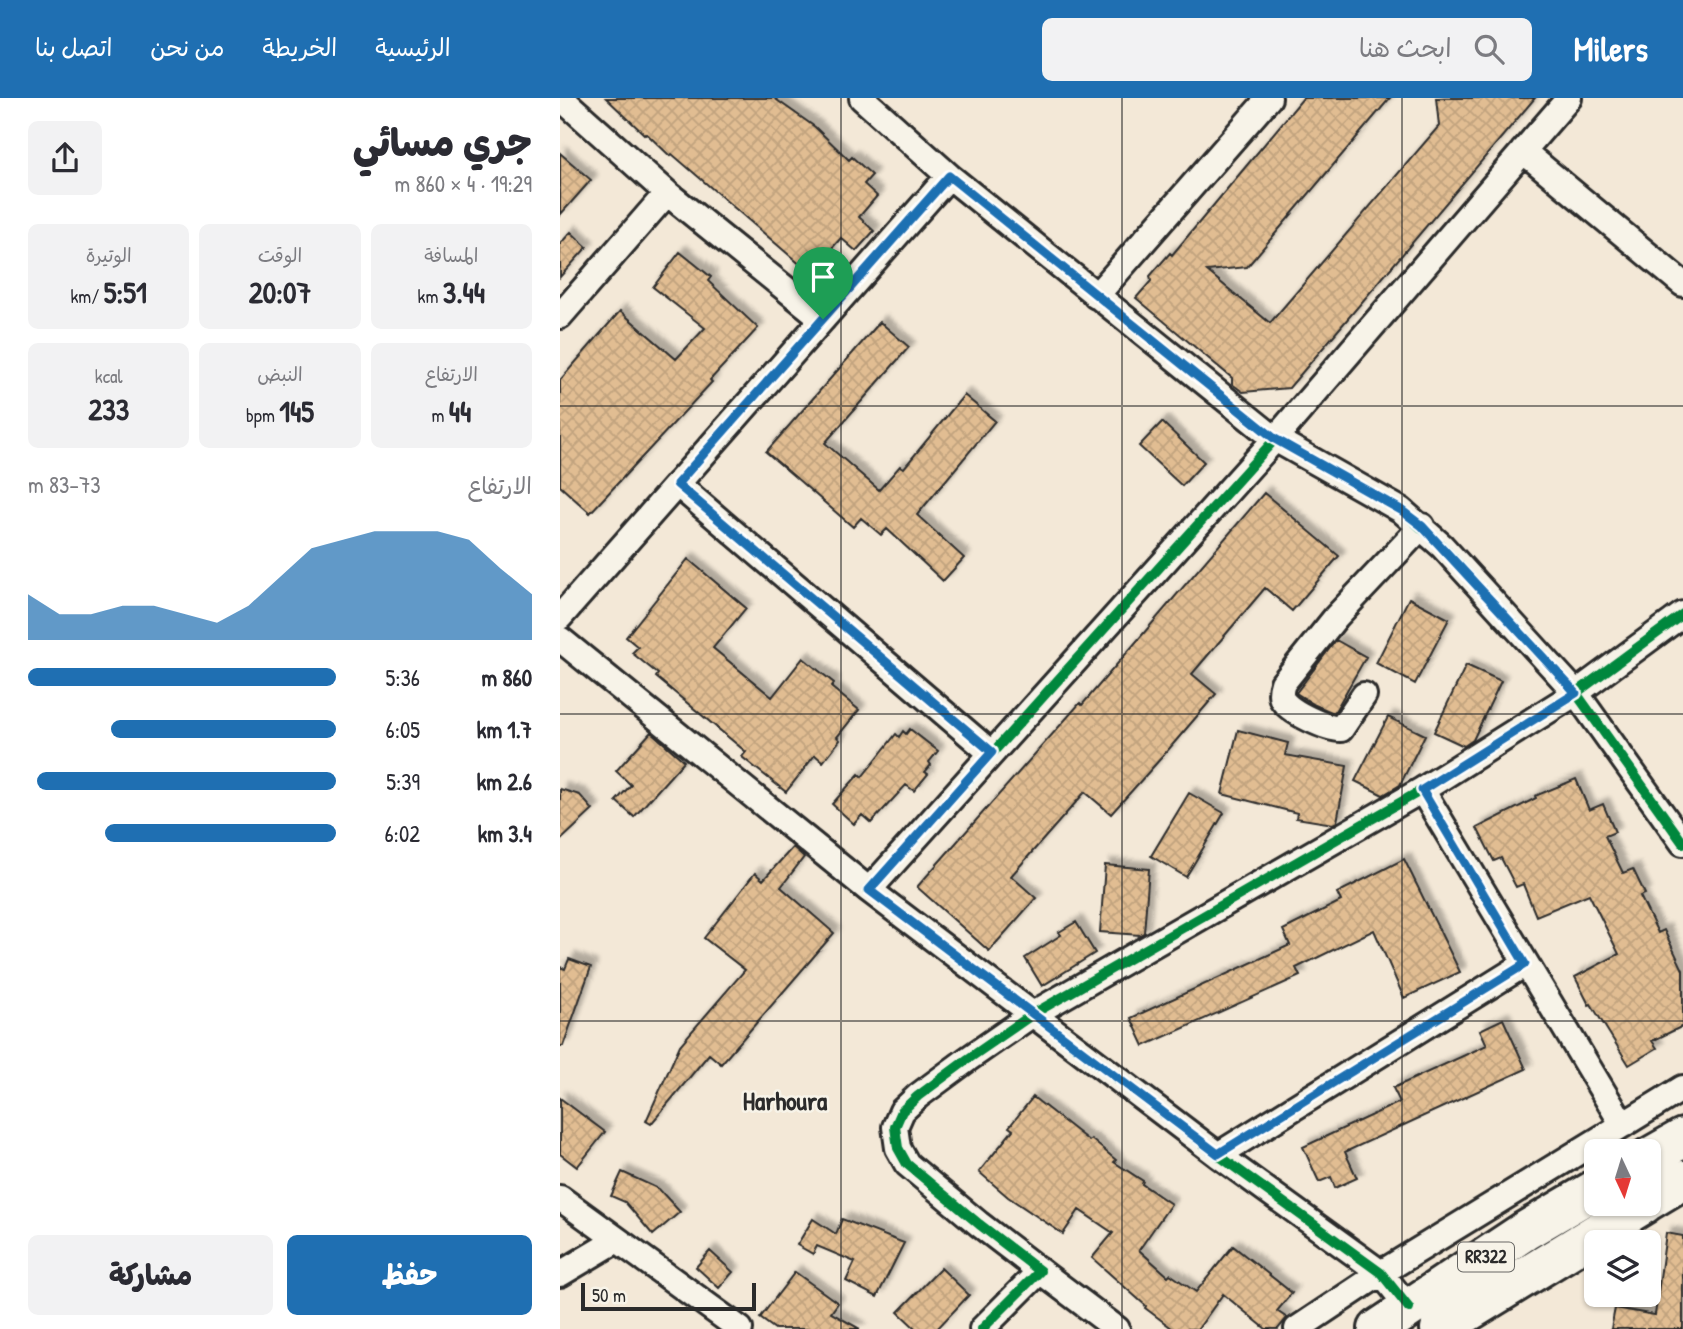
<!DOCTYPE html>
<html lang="ar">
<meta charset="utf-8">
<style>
body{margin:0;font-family:"Patrick Hand","Playpen Sans Arabic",sans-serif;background:#f2f2f3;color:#2b2b33;direction:rtl;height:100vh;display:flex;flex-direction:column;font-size:26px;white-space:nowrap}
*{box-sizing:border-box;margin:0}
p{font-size:23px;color:#7c7c81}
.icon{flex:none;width:38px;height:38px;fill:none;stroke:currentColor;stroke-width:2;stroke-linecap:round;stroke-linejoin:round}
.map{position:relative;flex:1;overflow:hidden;direction:ltr}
.details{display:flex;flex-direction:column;background:#fff;width:560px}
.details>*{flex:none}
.needle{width:46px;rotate:176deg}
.controls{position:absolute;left:1024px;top:1041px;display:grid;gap:14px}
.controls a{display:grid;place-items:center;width:77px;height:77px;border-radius:10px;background:#fff;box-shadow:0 2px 5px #0004;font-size:35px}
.scale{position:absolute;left:21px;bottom:18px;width:175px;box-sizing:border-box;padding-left:7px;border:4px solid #2b2b2b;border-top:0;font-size:19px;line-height:24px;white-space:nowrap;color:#2b2b2b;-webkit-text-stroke:5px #f7f3e8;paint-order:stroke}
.pin{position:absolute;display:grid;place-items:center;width:60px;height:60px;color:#fff;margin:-72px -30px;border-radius:50% 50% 50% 0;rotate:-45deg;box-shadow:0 0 7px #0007}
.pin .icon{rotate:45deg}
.round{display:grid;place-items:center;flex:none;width:74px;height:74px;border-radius:10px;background:#f2f2f3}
.headline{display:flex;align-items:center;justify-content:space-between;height:119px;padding:0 28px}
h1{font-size:38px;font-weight:800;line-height:52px}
.stats{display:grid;grid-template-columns:repeat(3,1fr);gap:10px;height:119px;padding:7px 28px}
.stats div{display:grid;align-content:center;border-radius:10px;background:#f2f2f3;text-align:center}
.stats b{font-size:30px;font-weight:800}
.stats small{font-size:19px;font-weight:400}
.stats p{font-size:19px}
.chart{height:196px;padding:14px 28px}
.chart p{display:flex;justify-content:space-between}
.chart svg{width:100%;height:126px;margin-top:7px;fill:#1f6fb2;opacity:.7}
.primary-button{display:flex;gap:14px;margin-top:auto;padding:14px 28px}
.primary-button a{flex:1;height:80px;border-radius:10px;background:#1f6fb2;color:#fff;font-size:28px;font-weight:800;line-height:80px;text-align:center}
.primary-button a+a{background:#f2f2f3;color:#2b2b33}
ul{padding:0 28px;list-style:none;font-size:23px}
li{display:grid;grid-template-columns:112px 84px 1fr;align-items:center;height:52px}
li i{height:18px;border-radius:9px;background:#1f6fb2}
header{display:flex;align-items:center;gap:42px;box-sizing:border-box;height:98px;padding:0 35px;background:#1f6fb2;color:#fff}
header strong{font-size:33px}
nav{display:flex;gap:38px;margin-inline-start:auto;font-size:24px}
.search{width:490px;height:63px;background:#f2f2f3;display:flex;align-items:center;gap:18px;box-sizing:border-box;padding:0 24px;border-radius:10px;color:#7c7c81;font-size:26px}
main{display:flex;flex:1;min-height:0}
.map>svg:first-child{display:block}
.building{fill:url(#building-cross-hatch);stroke:#2b2b2b;stroke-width:2;filter:url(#shadow)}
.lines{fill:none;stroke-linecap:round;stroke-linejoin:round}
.minor-casing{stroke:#2b2b2b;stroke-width:30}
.primary-casing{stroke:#2b2b2b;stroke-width:44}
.minor{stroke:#f7f3e8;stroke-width:24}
.primary{stroke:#f7f3e8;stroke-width:38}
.cycleway-casing{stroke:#f7f3e8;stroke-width:15}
.cycleway{stroke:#00873e;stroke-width:10}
.route-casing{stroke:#fff;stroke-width:14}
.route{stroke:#1f6fb2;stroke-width:9}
.grid{fill:none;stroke:#2b2b2b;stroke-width:2;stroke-opacity:0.55}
.labels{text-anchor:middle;stroke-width:5;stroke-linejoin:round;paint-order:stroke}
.shield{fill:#f7f3e8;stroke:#686764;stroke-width:2}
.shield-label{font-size:18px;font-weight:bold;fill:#2b2b2b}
.district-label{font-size:26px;font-weight:bold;fill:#2b2b2b;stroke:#f7f3e8}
</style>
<header>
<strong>Milers</strong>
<div class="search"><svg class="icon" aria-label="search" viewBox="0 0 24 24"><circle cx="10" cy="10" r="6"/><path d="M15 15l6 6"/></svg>ابحث هنا</div>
<nav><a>الرئيسية</a><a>الخريطة</a><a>من نحن</a><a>اتصل بنا</a></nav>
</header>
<main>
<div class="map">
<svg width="1123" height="1231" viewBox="0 0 1123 1231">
<defs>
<pattern id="building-cross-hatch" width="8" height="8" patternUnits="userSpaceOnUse" patternTransform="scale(1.75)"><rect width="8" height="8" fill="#e1bd92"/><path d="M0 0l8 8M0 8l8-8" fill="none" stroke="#c1a37e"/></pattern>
<filter id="shadow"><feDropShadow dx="6" dy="-6" stdDeviation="2" flood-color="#0004"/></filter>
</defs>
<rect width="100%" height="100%" fill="#f3e8d7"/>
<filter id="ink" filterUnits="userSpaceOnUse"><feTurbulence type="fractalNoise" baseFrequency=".0143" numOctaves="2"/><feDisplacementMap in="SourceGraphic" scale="14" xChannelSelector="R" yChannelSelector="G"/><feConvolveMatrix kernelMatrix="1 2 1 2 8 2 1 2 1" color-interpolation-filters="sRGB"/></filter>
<g filter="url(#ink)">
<!-- building -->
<path class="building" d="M46,0h168l41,29 34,33 3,-3 20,18 -8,9 13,12 -18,21 15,14 -18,20 -15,-13 -31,35 -138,-119 -2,2 -23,-22 -2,1z
M743,0h87l-143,169 -40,4 63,52 169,-197 -3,-28h99l-246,290 -46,4 -11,-8v-6l-96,-80 15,-17 -1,-5 20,-23 2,2z
M0,55l31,27 -31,35z
M11,134l16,15 -27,30v-33z
M120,154l31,25 -3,4 50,47 -48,52 2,2 -122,131 -30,-27v-106l60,-69 56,48 29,-31 -52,-41z
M320,224l29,25 -84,96 54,47 21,-24 4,2 60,-73 31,26 -78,94 47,43 -21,23 -56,-52 -6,6 -20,-17 -8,9 -87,-75z
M602,324l42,40 -22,24 -43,-40z
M704,395l75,63 -47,55 -27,-23 -73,86 24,20 -54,63 -51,57 -26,-22 -74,84 25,22 -47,53 -72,-64 163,-184 2,2z
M128,461l58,49 -33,40 59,49 31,-39 31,25 -3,4 28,23 -22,27 3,3 -17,22 -8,-7 -29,37 -44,-35 4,-5 -90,-75 2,-3 -26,-21 6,-6 -12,-10z
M849,500l40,21 -34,65 -39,-21z
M776,542l30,17 -32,56 -19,-8 -19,-12z
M906,567l35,16 -28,59 -9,6 -30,-14z
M828,619l37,18 -25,50 -17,10 -28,-14z
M350,631l28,22 -9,11 2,3 -6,7 3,2 -14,17 -8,-6 -35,38 -9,-8 -8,9 -22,-20 27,-30 3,3 34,-43 3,3 4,-6 3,3z
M678,632l50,13 -3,12 62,11 -10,56 -4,2 -37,-6 1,-5 -75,-19z
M91,634l33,29 -50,56 -18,-16 15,-16 -15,-14z
M1016,681l13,31 14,-6 12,28 -10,4 18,37 10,-4 12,25 -5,2 18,37 6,-3 19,40v56l-31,15 5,7 -28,17 -38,-61 -2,1 -14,-28 44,-23 -30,-60 -53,22 -13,-32 -7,3 -15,-29 -7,3 -17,-33 59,-30 -1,-2z
M0,691l20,6 13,15 -33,31z
M629,695l35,20 -38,64 -35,-21z
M233,749l11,10 -23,30 53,46 -113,131 -12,-10 -58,70 -5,-3 34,-76 65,-75 -41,-32 51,-65 8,7z
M844,761l56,113 -56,26 -30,-68 -78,38 4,8 -156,70 -13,-28 159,-73 -7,-15 58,-29 -4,-8z
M545,767l44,4 -5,64 -4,2 -40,-3z
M516,824l19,31 -53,33 -17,-28 36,-23 -2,-3z
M9,861l22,8 -28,79h-3v-79l5,2z
M943,921l23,50 -181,83 12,26 -22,10 -4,-11 -12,5 -16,-35 97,-45 -7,-14 94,-43 -7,-15z
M473,999l56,44 2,-2 25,21 -2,2 29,19 -1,3 29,20 -32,46 29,26 2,-2 26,18 37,-46 59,47 -15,18 10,7 -9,11h-12l-43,-35 -25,35h-25l-28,-21 1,-2 -54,-48 21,-25 -34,-23 -16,24 -55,-37 -29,-25 34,-42 -4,-3z
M0,1000l45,34 -28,35 -17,-13z
M62,1074l37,17 21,23 -27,23 -28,-33 -14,-6z
M253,1121l23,15 6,-15 62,24 -27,54 -31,-16 9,-19 -38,-16 -4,8 -16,-9z
M1106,1135l17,3v93h-72l4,-21 40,7z
M150,1153l23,21 -14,16 -23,-21z
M381,1170l28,27 -32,34h-21l-18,-17z
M235,1174l43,31 -7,10 29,16h-85l-15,-11z"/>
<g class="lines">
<defs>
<path id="minor" d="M1,0l106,95 156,126
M302,0l87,78 326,263 294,-341
M963,53l160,133
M536,198l173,-198
M0,218l107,-123
M117,386l314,269
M0,519l389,-441
M0,541l309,251
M804,597l-23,34c-14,0 -52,-17 -59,-30 -2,-5 -1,-10 1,-16l53,-66 86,-91
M862,692l201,335
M658,1057l307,-191
M0,1100l180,131
M480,1173l77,58
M0,1176l57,-34
M849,1210l-28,-35 -163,-118 -349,-265 406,-451 126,71 41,36 134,147 107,150
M422,1231l58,-58 -61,-47 -72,-60 -9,-16 -3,-21 7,-16 16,-15 50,-37 65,-45 389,-224 154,-97 107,-79
M737,1231l84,-56 302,-185"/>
<path id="primary" d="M1088,1060l35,-20
M1088,1103l35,-21
M818,1231l147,-98 71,-42
M880,1231l204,-125"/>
</defs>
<!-- minor casing -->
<use href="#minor" class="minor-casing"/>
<!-- primary casing -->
<use href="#primary" class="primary-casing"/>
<!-- minor -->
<use href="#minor" class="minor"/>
<!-- primary -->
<use href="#primary" class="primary"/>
<defs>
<path id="cycleway" d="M849,1210l-28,-35 -163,-118 -349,-265 406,-451 126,71 41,36 134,147 107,150
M422,1231l58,-58 -61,-47 -72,-60 -9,-16 -3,-21 7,-16 16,-15 50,-37 65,-45 389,-224 154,-97 107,-79"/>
</defs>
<!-- cycleway casing -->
<use href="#cycleway" class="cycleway-casing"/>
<!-- cycleway -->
<use href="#cycleway" class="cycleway"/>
</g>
</g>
<g class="lines" filter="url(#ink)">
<defs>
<path id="route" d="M389,78l326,263 126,71 21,16 154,167 -154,97 103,174 -307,190 -349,-264 123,-138 -315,-268z"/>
</defs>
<!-- route casing -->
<use href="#route" class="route-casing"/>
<!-- route -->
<use href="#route" class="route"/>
</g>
<!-- grid -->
<path class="grid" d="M281,0v1231M562,0v1231M842,0v1231M0,308h1123M0,616h1123M0,923h1123"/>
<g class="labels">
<!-- shield labels -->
<rect class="shield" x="898" y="1144.5" width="56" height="29" rx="5"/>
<g class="shield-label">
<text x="926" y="1165">RR322</text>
</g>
<!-- district labels -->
<g class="district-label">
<text x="225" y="1012">Harhoura</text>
</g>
</g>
</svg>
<div class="controls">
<a><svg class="needle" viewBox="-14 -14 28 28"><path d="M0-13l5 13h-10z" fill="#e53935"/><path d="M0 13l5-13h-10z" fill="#7c7c81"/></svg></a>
<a><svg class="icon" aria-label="layers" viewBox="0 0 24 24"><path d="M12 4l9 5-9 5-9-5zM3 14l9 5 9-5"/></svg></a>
</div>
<div class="scale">50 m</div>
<div class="pin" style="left:263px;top:221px;background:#1e9e55"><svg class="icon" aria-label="arrive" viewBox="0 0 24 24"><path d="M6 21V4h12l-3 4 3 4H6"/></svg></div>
</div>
<section class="details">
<div class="headline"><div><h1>جري مسائي</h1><p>19:29 · 4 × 860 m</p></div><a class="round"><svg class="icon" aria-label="share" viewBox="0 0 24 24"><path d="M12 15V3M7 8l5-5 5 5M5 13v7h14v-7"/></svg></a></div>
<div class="stats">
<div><p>المسافة</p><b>3.44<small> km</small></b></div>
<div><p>الوقت</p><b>20:07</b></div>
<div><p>الوتيرة</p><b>5:51<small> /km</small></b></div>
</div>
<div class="stats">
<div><p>الارتفاع</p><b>44<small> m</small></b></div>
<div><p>النبض</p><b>145<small> bpm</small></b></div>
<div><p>kcal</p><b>233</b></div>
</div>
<div class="chart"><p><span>الارتفاع</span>73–83 m</p>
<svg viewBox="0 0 160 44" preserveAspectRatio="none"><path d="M0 44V28L10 35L20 35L30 32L40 32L50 35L60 38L70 32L80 22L90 12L100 9L110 6L120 6L130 6L140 9L150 19L160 28V44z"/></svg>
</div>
<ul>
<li><b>860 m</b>5:36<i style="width:100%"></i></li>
<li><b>1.7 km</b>6:05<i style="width:73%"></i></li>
<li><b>2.6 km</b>5:39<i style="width:97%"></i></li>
<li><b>3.4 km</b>6:02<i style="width:75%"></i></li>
</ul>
<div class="primary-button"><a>حفظ</a><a>مشاركة</a></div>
</section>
</main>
